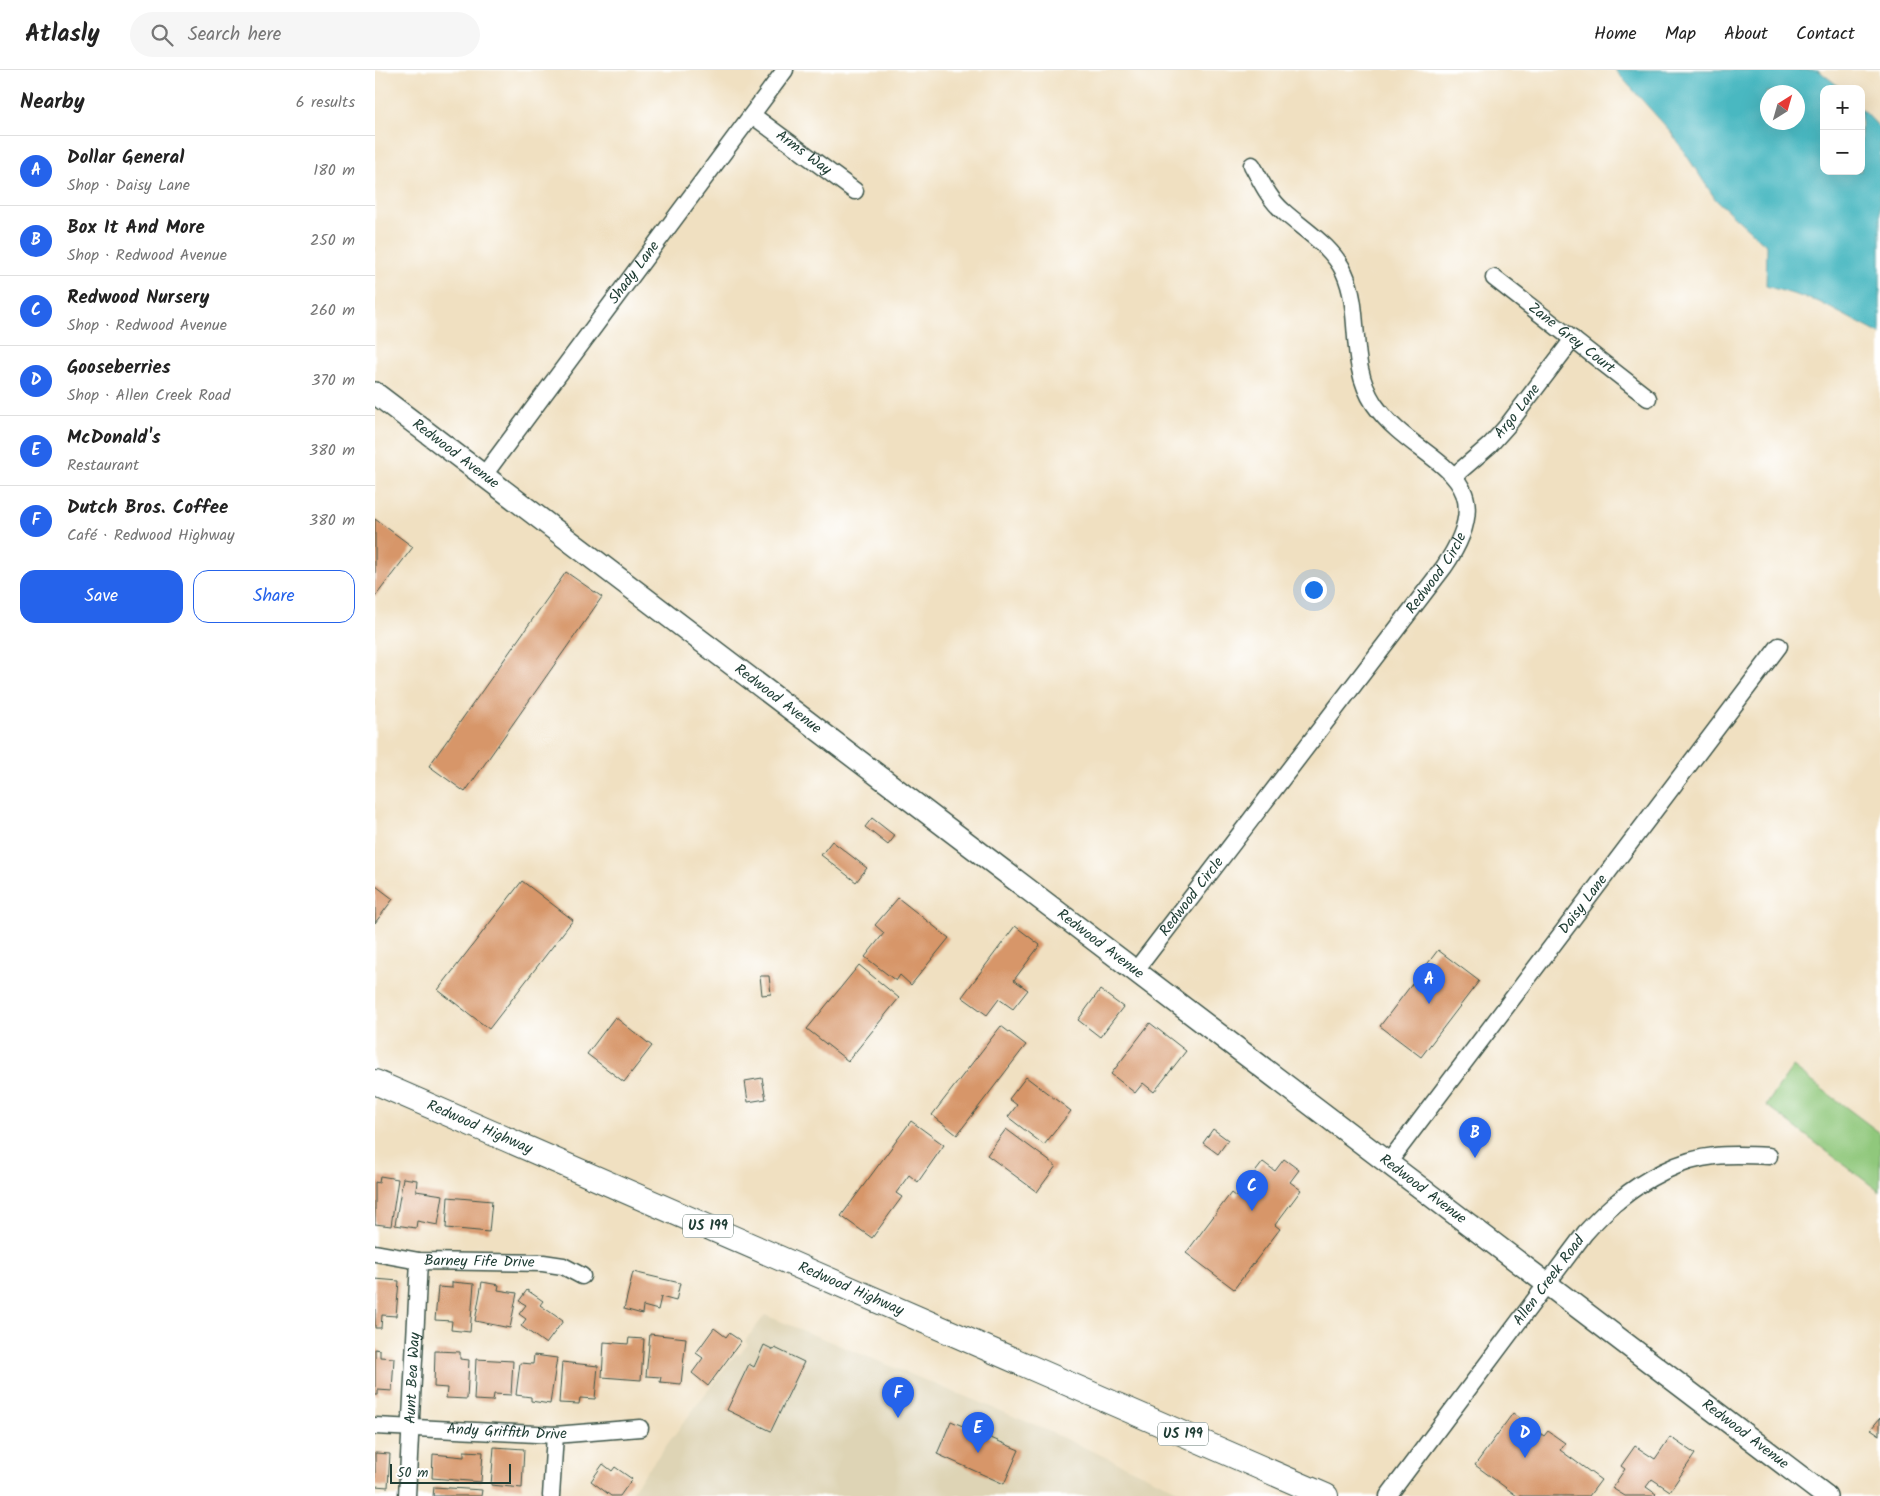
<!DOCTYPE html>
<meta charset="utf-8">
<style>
body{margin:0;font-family:Kalam,sans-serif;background:#f6f6f6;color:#222}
.controls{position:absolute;right:15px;top:15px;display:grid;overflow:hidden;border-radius:10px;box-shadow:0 5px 20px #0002}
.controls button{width:45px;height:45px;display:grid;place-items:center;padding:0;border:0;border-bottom:1px solid #e0e0e0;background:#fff;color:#222;font:25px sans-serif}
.compass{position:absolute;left:1385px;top:15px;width:45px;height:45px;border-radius:50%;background:#fff;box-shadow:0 5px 20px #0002;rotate:37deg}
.scale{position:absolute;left:15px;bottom:12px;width:121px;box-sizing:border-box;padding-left:5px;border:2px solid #1f3d34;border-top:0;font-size:14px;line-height:18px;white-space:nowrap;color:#1f3d34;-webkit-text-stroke:4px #fff;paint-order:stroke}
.you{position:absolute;left:938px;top:519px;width:18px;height:18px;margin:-12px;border:4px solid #fff;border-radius:50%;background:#1a73e8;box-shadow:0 0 0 8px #1a73e833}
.badge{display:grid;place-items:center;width:32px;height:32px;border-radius:50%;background:#2563eb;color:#fff;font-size:16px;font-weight:700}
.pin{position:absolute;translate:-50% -41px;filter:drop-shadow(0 1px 2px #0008)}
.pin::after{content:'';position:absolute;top:26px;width:18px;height:15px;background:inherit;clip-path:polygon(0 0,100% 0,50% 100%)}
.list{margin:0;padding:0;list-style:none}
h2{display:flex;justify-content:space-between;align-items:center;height:65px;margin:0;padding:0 20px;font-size:21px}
h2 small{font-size:16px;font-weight:400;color:#767676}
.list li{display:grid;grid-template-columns:32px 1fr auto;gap:15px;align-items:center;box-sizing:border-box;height:70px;padding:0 20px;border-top:1px solid #e0e0e0}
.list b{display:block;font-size:19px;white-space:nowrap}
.list p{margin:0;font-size:16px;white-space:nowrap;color:#767676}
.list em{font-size:16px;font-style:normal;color:#767676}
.actions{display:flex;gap:10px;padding:15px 20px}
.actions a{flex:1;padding:11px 0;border:1px solid #2563eb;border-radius:15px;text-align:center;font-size:18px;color:#2563eb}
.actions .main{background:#2563eb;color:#fff}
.icon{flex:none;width:28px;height:28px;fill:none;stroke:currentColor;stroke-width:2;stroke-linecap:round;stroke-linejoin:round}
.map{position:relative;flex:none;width:1505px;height:1426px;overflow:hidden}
header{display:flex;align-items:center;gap:30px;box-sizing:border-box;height:70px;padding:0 25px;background:#fff;border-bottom:1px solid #e0e0e0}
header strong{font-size:24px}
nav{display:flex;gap:28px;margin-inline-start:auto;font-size:18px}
.search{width:350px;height:45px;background:#f6f6f6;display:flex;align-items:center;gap:12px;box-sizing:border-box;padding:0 18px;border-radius:28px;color:#767676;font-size:19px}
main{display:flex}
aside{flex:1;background:#fff}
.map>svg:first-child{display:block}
</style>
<header>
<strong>Atlasly</strong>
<div class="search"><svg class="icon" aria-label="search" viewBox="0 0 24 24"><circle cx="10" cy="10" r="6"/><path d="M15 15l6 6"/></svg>Search here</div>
<nav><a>Home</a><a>Map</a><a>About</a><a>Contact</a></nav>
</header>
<main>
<aside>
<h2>Nearby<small>6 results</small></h2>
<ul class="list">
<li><span class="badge">A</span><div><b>Dollar General</b><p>Shop · Daisy Lane</p></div><em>180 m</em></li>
<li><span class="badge">B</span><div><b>Box It And More</b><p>Shop · Redwood Avenue</p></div><em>250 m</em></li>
<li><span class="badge">C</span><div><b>Redwood Nursery</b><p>Shop · Redwood Avenue</p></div><em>260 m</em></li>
<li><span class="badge">D</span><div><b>Gooseberries</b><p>Shop · Allen Creek Road</p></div><em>370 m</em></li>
<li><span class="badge">E</span><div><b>McDonald's</b><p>Restaurant</p></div><em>380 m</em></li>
<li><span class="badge">F</span><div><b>Dutch Bros. Coffee</b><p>Café · Redwood Highway</p></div><em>380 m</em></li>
</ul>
<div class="actions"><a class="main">Save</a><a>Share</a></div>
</aside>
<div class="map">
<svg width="1505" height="1426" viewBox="0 0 1505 1426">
<rect width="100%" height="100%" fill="#fff"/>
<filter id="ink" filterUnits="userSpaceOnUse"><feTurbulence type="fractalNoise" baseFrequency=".02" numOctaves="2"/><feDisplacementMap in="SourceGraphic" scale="10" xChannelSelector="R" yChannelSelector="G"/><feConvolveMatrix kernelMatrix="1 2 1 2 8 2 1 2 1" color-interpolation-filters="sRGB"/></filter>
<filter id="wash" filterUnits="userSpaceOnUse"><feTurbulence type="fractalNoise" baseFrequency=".0096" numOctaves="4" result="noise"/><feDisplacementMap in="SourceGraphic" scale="20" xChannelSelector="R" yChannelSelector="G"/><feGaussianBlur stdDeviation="1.12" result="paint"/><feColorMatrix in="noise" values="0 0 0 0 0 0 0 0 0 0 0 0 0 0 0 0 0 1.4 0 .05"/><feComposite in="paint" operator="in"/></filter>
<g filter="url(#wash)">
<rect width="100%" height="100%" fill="#f0e0c1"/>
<polygon fill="#ded4b5" points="390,1245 660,1355 816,1426 253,1426 361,1283 364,1285 373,1274 370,1271"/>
<polygon fill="#90c87b" stroke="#588258" points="1418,997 1505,1063 1505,1122 1391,1035"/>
<path fill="#49b8c1" stroke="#347a7a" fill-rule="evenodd" d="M1240 0H1443L1467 19H1449V101H1486V38L1505 58V264L1444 232 1391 216 1392 176 1341 130 1296 62ZM1392 22H1422V52H1392Z"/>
<g id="blocks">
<g fill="#d79669">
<polygon points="0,449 38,477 0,527"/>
<polygon points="191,502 227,527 90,722 54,696"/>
<polygon points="497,748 520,766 513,775 490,757"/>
<polygon points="457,771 492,798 481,812 446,785"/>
<polygon points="147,811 198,850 114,959 63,920"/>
<polygon points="1,816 18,829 0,853 0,817"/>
<polygon points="523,828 574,868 536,915 525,905 521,911 490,887 509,863 500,855"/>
<polygon points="640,856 665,875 639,910 653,920 638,939 624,929 612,945 587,927"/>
<polygon points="1063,880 1104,911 1046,987 1005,956"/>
<polygon points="484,895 524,928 473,991 432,959"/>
<polygon points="385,906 394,906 396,924 387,925"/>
<polygon points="725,920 748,937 725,967 703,950"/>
<polygon points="240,947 277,976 249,1012 212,984"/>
<polygon points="775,953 811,981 779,1022 768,1013 760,1023 736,1004"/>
<polygon points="626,956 651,975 582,1065 557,1045"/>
<polygon points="651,1007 696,1041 669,1075 633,1047 642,1035 634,1029"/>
<polygon points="387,1008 391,1029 373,1032 370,1011"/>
<polygon points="536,1051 569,1075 543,1112 534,1105 521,1123 527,1127 497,1168 466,1146"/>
<polygon points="631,1059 681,1096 662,1122 612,1085"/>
<polygon points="838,1059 853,1070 843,1084 828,1073"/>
<polygon points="909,1089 924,1100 915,1112 926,1120 900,1155 905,1159 859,1219 811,1183 856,1123 861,1127 888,1092 900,1101"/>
<polygon points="5,1106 23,1109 16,1156 0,1154 0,1112 4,1113"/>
<polygon points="28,1108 42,1110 41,1121 68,1125 63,1155 42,1151 41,1158 20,1155"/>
<polygon points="73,1127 117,1131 114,1162 71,1158"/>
<polygon points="258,1202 305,1213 301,1231 286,1227 283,1240 268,1236 267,1244 249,1239"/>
<polygon points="0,1209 24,1211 21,1246 7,1245 6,1258 0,1258"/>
<polygon points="77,1212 99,1214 95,1262 76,1260 77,1251 60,1250 63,1217 77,1218"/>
<polygon points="107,1212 124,1215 123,1220 142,1223 135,1258 100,1251"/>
<polygon points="152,1220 168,1231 165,1235 188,1251 171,1274 146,1256 151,1249 144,1244 151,1235 144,1231"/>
<polygon points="339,1258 351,1267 354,1263 366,1271 333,1316 317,1303 328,1288 321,1283"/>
<polygon points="275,1264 311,1268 306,1314 285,1312 286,1307 271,1306"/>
<polygon points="254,1268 269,1269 266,1310 227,1307 229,1272 253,1274"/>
<polygon points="389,1275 399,1280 400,1278 429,1292 396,1361 352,1340 374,1294 379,1297"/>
<polygon points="0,1279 5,1280 5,1287 19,1288 17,1321 3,1320 3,1325 0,1325"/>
<polygon points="60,1281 85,1282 85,1289 94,1290 92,1329 71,1328 72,1318 59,1317"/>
<polygon points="159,1285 182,1288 175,1334 156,1331 156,1327 141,1325 145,1293 158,1294"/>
<polygon points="101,1289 138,1291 136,1325 119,1324 118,1331 99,1330"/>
<polygon points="187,1292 223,1296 220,1329 205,1328 204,1334 184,1333"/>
<polygon points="1138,1343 1169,1366 1173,1361 1190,1373 1185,1380 1226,1410 1214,1426 1142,1426 1100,1395"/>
<polygon points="1505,1348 1505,1365 1496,1359"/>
<polygon points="576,1351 644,1380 629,1414 562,1384"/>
<polygon points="1295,1367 1320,1384 1295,1421 1277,1409 1271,1417 1281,1424 1279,1426 1250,1426 1237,1418 1250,1399 1246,1396 1260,1376 1280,1389"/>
<polygon points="119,1377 149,1379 147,1418 116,1415"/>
<polygon points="89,1381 108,1382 106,1412 57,1408 58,1384 89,1387"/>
<polygon points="0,1383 15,1384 13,1417 0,1416"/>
<polygon points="228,1394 237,1401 240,1397 257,1409 245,1426 236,1426 216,1411"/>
<polygon points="59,1417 107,1420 106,1426 58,1426"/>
</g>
</g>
</g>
<g filter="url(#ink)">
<use href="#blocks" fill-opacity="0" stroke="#3e5549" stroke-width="1"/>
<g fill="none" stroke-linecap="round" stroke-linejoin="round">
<defs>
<g id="minor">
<path id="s1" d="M377 45 480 121"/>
<path id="s2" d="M1119 208 1273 328"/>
<path id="s3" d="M109 405 410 0"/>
<path id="s4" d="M1079 406 1115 375 1132 356 1198 269"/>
<path id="s5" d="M761 900 1069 497C1135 400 1042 396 999 334 972 293 988 243 969 202 957 176 929 160 908 141 894 129 886 111 877 95"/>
<path id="s6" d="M1013 1093 1404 576"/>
<path id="s7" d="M0 1183 44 1191 168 1193 188 1196 207 1206"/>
<path id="s8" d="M0 1356 180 1365 265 1358"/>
<path id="s9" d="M32 1426 44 1191"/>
<polyline points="176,1426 180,1365"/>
<path id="s10" d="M1013 1426 1210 1163C1220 1152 1231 1140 1243 1131 1269 1109 1306 1089 1340 1086 1358 1084 1376 1085 1394 1086"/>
</g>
<g id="major">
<path id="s11" d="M0 323 1451 1426"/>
</g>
<g id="highway">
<path id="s12" d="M0 1012 951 1426"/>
</g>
</defs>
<use href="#minor" stroke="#3e5549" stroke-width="19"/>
<use href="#major" stroke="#3e5549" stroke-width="24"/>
<use href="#highway" stroke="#3e5549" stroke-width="26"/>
<use href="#minor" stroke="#fff" stroke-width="16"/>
<use href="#major" stroke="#fff" stroke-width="21"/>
<use href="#highway" stroke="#fff" stroke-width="24"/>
</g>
</g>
<g text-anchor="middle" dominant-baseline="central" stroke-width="5" stroke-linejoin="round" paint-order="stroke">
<g fill="#fff" stroke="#627771" stroke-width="1">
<rect x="308" y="1144.5" width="50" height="23" rx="4"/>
<rect x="783" y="1352.5" width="50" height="23" rx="4"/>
</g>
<g font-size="14" font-weight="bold" fill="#1f3d34">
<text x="333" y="1156">US 199</text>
<text x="808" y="1364">US 199</text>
</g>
<g font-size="15" fill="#1f3d34" stroke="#fff">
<text stroke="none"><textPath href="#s1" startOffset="64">Arms Way</textPath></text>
<text stroke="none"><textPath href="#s3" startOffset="252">Shady Lane</textPath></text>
<text stroke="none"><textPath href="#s2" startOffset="98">Zane Grey Court</textPath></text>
<text stroke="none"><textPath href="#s4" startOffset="91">Argo Lane</textPath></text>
<text stroke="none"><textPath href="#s11" startOffset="101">Redwood Avenue</textPath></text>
<text stroke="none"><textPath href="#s5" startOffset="498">Redwood Circle</textPath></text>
<text stroke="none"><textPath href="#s11" startOffset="506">Redwood Avenue</textPath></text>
<text stroke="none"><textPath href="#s5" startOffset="92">Redwood Circle</textPath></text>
<text stroke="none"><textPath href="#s6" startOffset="324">Daisy Lane</textPath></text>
<text stroke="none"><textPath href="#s11" startOffset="911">Redwood Avenue</textPath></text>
<text stroke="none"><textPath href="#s12" startOffset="114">Redwood Highway</textPath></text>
<text stroke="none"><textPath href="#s11" startOffset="1316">Redwood Avenue</textPath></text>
<text stroke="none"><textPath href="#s7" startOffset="105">Barney Fife Drive</textPath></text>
<text stroke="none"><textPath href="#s10" startOffset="269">Allen Creek Road</textPath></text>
<text stroke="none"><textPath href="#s12" startOffset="519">Redwood Highway</textPath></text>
<text stroke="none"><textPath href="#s9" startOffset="118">Aunt Bea Way</textPath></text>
<text stroke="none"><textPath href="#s8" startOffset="132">Andy Griffith Drive</textPath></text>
<text stroke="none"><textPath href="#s11" startOffset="1721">Redwood Avenue</textPath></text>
</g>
</g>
</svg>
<div class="controls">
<button>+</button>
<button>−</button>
</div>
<svg class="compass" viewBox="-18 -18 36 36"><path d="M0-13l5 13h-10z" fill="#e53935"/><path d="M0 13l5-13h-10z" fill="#767676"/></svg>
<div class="scale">50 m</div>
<div class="you"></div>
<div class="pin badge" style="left:1054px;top:934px">A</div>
<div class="pin badge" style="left:1100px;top:1088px">B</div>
<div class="pin badge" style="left:877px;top:1141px">C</div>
<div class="pin badge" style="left:1150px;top:1388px">D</div>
<div class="pin badge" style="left:603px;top:1383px">E</div>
<div class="pin badge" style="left:523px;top:1348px">F</div>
</div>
</main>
